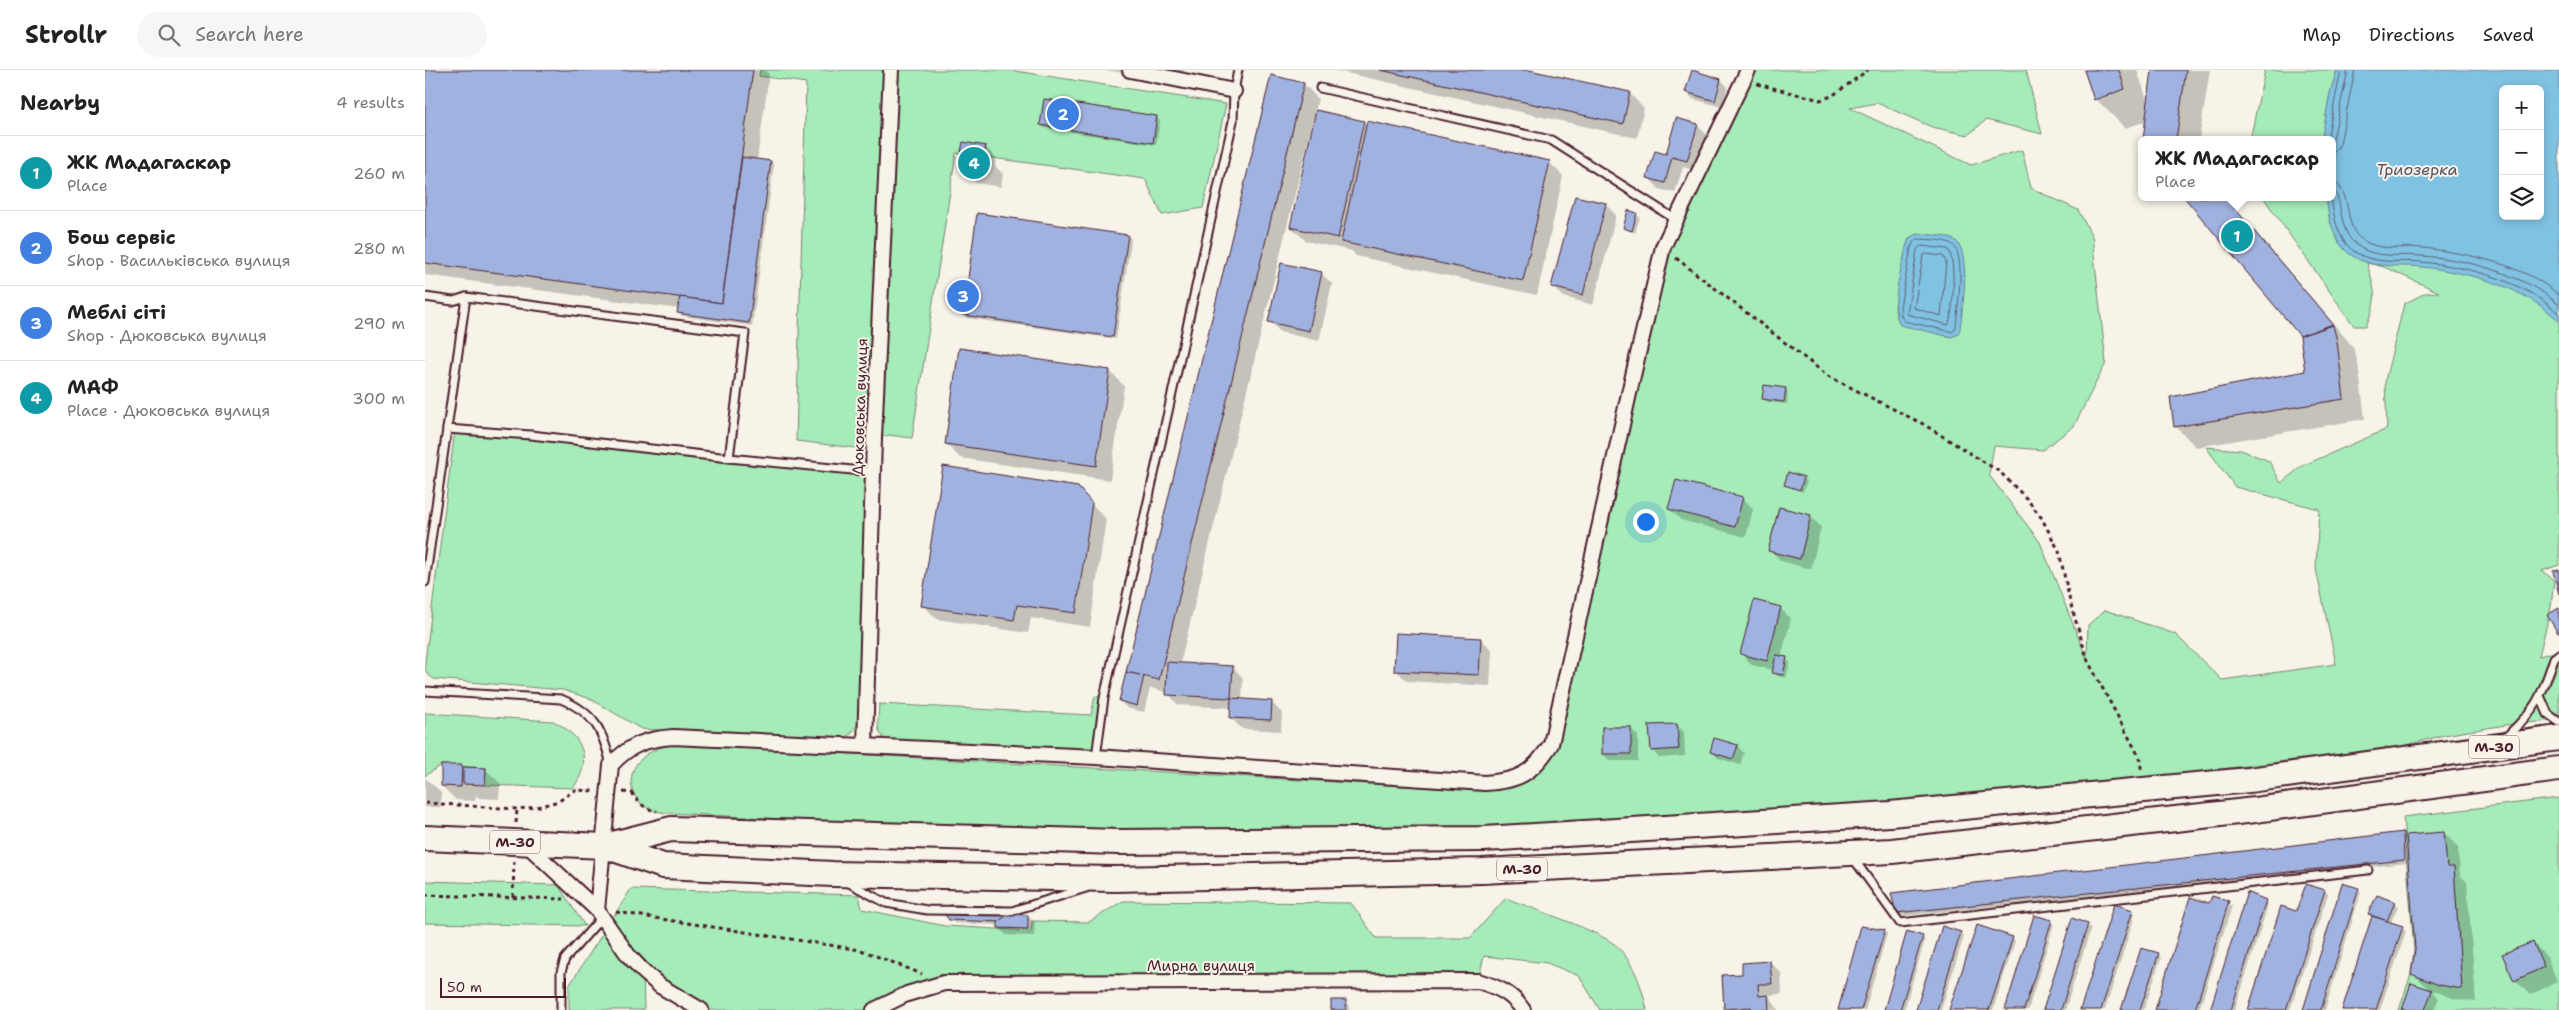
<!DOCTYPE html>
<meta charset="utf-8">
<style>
body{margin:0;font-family:"Shantell Sans",sans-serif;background:#f6f6f6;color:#222}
.controls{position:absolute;right:15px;top:15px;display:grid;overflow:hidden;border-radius:8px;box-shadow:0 2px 8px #0003}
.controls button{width:45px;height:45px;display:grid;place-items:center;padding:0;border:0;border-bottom:1px solid #e0e0e0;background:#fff;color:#222;font:25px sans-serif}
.scale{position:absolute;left:15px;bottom:12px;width:126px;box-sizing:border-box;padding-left:5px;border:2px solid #4a1f2b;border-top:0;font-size:14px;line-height:18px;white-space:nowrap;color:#4a1f2b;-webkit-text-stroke:4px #f7f3e8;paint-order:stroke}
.you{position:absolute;left:1220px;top:451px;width:18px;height:18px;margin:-12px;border:4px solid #fff;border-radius:50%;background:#1a73e8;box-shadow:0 0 0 8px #1a73e833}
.badge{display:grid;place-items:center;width:32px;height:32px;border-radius:50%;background:#ea580c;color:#fff;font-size:16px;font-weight:700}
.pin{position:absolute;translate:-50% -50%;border:2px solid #fff;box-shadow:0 1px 5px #0006}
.popup{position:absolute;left:1713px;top:66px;width:198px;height:65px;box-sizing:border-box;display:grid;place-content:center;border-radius:8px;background:#fff;filter:drop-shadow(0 1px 4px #0005);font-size:16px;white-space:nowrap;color:#767676}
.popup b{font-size:19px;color:#222}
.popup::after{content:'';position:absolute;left:50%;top:100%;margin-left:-10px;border:10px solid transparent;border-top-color:#fff}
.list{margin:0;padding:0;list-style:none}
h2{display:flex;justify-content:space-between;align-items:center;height:65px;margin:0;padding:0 20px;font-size:21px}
h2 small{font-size:16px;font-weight:400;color:#767676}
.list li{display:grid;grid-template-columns:32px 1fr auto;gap:15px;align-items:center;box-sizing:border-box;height:75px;padding:0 20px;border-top:1px solid #e0e0e0}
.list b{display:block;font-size:19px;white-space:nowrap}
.list p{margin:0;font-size:16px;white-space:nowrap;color:#767676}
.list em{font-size:16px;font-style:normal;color:#767676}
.icon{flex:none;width:28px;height:28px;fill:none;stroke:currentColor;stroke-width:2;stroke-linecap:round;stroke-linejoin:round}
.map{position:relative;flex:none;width:2134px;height:940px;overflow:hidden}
header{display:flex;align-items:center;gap:30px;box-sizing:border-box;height:70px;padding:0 25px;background:#fff;border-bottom:1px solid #e0e0e0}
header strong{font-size:24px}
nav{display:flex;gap:28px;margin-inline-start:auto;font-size:18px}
.search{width:350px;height:45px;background:#f6f6f6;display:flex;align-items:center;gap:12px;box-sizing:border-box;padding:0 18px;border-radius:28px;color:#767676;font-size:19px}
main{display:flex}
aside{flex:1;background:#fff}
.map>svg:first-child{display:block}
</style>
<header>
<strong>Strollr</strong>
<div class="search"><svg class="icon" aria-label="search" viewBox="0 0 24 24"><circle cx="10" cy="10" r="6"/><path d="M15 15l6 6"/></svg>Search here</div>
<nav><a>Map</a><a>Directions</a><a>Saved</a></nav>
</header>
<main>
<aside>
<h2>Nearby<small>4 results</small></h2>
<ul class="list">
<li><span class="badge" style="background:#0f9aa8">1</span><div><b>ЖК Мадагаскар</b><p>Place</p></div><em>260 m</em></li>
<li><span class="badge" style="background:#3f7fe0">2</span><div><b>Бош сервіс</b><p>Shop · Васильківська вулиця</p></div><em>280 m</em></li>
<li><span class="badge" style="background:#3f7fe0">3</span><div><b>Меблі сіті</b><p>Shop · Дюковська вулиця</p></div><em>290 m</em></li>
<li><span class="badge" style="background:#0f9aa8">4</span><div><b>МАФ</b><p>Place · Дюковська вулиця</p></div><em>300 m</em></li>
</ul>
</aside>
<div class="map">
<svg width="2134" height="940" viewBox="0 0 2134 940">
<rect width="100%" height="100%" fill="#f7f3e8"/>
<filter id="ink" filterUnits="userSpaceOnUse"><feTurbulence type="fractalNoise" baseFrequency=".02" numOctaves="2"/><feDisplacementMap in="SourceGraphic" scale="10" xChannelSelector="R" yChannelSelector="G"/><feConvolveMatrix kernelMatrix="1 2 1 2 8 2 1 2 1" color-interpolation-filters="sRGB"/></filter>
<g filter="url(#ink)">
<g fill="#a5ecb8" stroke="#788672" fill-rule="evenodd">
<polygon points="335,0 584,0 801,34 778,138 737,145 720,109 531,83 487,368 464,365 449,368 431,378 371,371 381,13 334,6"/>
<path d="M1323 0H1601L1617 64 1561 50 1543 65 1507 57 1452 33 1425 38 1546 95 1597 80 1606 118 1653 140 1667 166 1681 293 1649 356 1618 380 1569 376 1564 405 1615 472 1662 589 1663 555 1680 540 1750 564 1797 610 1911 594 1891 499 1894 439 1810 417 1781 377 1816 380 1844 391 1856 413 1877 396 1962 359 1960 311 1979 234 2000 223 2014 222 1959 197 1942 193C1950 223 1954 226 1941 256H1929L1838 127H1901L1905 153 2134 216V495L2117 501 2129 510 2126 537 2114 586 2134 581V650L2081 655 2019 665 1974 677 1716 709 1465 736 1058 758 690 761 438 753 244 743C238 742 230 742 224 739 205 731 200 705 215 690 226 679 239 675 254 674L1048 720 1060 713 1078 712 1126 674 1238 177ZM1484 168 1531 171 1539 189 1471 247 1470 236Z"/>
<polygon points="1840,0 1912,0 1905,23 1897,70 1825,70"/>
<path d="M30 360 442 401 434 652 426 664 415 670 216 659 166 629 138 620 9 609C1 604 0 602 0 592Z"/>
<path d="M670 626 679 628 671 687 470 677C449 663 453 657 454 634L666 645Z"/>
<path d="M0 643 128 651C157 665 169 690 148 718L60 715 61 698 16 695 0 706Z"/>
<polygon points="2134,728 2134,940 1974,940 1986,904 1989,880 1978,747"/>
<polygon points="0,811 133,815 160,856 0,853"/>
<path d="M206 819 434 825 437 839 520 856 606 861 607 851 664 852 698 831 926 833 951 868H1045L1081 828C1105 838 1179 862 1194 878 1210 896 1217 917 1222 940H1175L1154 906 1122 893 1059 886 1053 911 519 913 448 940H276L218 902 219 940H144V916Z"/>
</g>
<g fill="#80c2e1" stroke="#6a8198" fill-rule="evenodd">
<path d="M1912 0H2134V251C2098 216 2046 203 1997 197 1973 194 1948 200 1926 185 1908 173 1904 148 1901 127H1907V70H1897V67L1905 23ZM2078 19H2115V146H2078Z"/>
<path d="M1491 164C1502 165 1519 164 1529 170 1547 179 1537 241 1535 259L1532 265 1526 267 1475 255C1464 234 1477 200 1481 177L1484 168Z"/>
</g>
<g fill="#0003">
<polygon points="0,0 339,0 344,4 332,90 346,92 349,95 327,256 257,246 254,243 254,239 0,205"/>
<polygon points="679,0 707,0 707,4"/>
<polygon points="718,0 759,0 757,16"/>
<polygon points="908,0 1098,0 1205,24 1219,38 1212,68"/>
<polygon points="1660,0 1712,0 1724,35 1729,0 1785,0 1774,70 1719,70 1722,51 1700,58 1671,29"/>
<polygon points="1296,10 1303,17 1297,37 1268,29 1261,22"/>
<polygon points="879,14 893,29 890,41 938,52 942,56 1124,92 1138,106 1112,225 931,186 927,181 881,171 866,157 891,46 889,46 755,594 808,597 818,608 817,630 846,632 857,643 856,661 817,659 806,648 807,638 753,635 742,622 725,618 719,642 702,638 695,631"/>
<polygon points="732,47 735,51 731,75 619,58 616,55"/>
<polygon points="1272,55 1283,66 1273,101 1258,97 1250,123 1234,119 1224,108"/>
<polygon points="560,77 571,88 570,96 578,104 576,117 551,113 537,98 541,86 538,82"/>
<polygon points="1760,127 1801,127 1928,277 1933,293 1940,349 1771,377 1750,356 1881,302 1876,265"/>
<polygon points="1181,135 1191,145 1168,235 1139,227 1128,217"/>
<polygon points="1204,142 1215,147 1210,163 1199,158"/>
<polygon points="703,166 706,169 691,269 542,248 539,245"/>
<polygon points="896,203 907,214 894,271 855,262 845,251"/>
<polygon points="685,301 699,316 685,410 535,388 521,374"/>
<polygon points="1360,319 1363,322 1362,334 1342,332 1339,329"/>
<polygon points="1378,408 1382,411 1378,422 1361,415"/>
<polygon points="652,418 681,449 665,557 606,548 603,563 512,549 498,535"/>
<polygon points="1318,428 1328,439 1321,467 1256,450 1245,439"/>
<polygon points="1385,446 1396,457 1386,499 1356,491 1345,480"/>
<polygon points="1355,538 1366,549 1356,587 1365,592 1361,608 1352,606 1349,600 1327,595 1317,584"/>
<polygon points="1056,569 1067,580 1065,616 982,611 971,600"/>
<polygon points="1252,655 1259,662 1260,686 1234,688 1227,680"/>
<polygon points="1206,659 1213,666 1213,691 1185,691 1178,684"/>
<polygon points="1312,676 1319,683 1315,695 1293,688 1286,681"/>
<polygon points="36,697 60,699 75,713 74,729 54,728 51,725 50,731 31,730 17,716"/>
<polygon points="0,708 16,722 15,737 0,737"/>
<polygon points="1977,763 1983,768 2019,763 2033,777 2035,805 2042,812 2051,932 2030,929 2005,919 2014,928 2009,940 1978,940 2005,920 1988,903 1991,879 1983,771 1980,771 1982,793 1476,846 1472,842"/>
<polygon points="1933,819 1936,822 1900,940 1879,940"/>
<polygon points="1900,821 1903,824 1865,940 1824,940 1872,843"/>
<polygon points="1953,826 1973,836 1965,854 1981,861 1955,940 1918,940 1948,847 1945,844"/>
<polygon points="1787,827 1807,836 1774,940 1731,940"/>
<polygon points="1840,831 1843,835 1810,940 1786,940"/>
<polygon points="1707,841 1710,845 1680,940 1657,940"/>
<polygon points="583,846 603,846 610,853 609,866 581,865 574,858 574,855 529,853 525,849"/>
<polygon points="1648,850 1666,858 1640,940 1619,940"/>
<polygon points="1626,851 1629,854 1603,940 1581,940"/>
<polygon points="1459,861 1462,864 1440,940 1415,940"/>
<polygon points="1535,863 1539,866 1516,940 1492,940"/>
<polygon points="1497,867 1500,870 1479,940 1460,940"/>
<polygon points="1587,868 1590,871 1568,940 1526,940"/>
<polygon points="2108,873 2122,887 2132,912 2105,925 2090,910 2079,885"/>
<polygon points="1733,884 1736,888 1719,940 1697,940"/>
<polygon points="1345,892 1356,903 1357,924 1344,925 1353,940 1302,940 1301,938 1319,905"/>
<polygon points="920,932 924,935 924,940 907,940"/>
</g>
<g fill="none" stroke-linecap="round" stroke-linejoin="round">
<g stroke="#606074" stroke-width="1">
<polyline points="1902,70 1916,0"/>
<polyline points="1907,74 1923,0"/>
<polyline points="1907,85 1915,74 1930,0"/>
<path d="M1907 110C1930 122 1916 158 1939 171 1958 182 1979 176 1999 178 2044 184 2099 194 2134 225"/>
<path d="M1907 118C1920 131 1911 160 1933 176 1951 189 1975 184 1996 186 2039 188 2102 205 2134 235"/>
<path d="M1906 127C1909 146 1912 170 1930 182 1951 195 1974 190 1997 192 2044 197 2099 210 2134 244"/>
<path d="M1493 169C1502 170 1521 169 1528 175 1541 186 1532 241 1531 257L1528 262 1479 251 1476 246 1475 237 1486 178 1489 171Z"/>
<path d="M1496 176 1523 179C1531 189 1529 244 1523 255L1482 244 1492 180Z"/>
<polygon points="1501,184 1518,186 1521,192 1516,246 1489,238 1498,186"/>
</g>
</g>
<g fill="#a0b2e0" stroke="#4a1f2b">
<polygon points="0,0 328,0 297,233 0,193"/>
<polygon points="955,0 1104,0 1205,22 1198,54"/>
<polygon points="1267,0 1296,9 1290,31 1260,22"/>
<polygon points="1659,0 1694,0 1700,19 1669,30"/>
<polygon points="1727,0 1761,0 1751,70 1718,70"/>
<polygon points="846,5 879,13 734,610 701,602"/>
<polygon points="619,29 732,46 728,73 615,55"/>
<polygon points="891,40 939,51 913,168 865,157"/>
<polygon points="1251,48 1273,54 1262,91 1247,87 1240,113 1222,108 1230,81 1241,84"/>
<polygon points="942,51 1125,91 1098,211 916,172"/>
<polygon points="538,72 561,76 559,85 536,82"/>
<polygon points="537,84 564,88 561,103 535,99"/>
<polygon points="317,87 346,91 324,253 252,243 255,227 297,233"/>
<polygon points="1150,126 1181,133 1158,225 1126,217"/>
<polygon points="1759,127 1800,127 1908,254 1875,266"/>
<polygon points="1203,140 1212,143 1207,161 1198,158"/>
<polygon points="552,143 703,165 688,267 538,245"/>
<polygon points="856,193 897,202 884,261 843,252"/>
<polygon points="1908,255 1912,271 1919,329 1749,357 1745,327 1880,301 1875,266"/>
<polygon points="534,278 685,300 671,396 520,374"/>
<polygon points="1339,315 1361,318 1359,332 1337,329"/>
<polygon points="518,396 653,417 667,433 651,543 592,535 589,550 496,536"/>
<polygon points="1363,402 1379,407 1375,420 1359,415"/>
<polygon points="1251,410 1318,427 1310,457 1243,439"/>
<polygon points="1354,437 1386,445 1375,489 1343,481"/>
<polygon points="2134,500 2134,524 2128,501"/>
<polygon points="1329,530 1356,537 1342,591 1315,584"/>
<polygon points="2134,538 2134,563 2133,563 2122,545"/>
<polygon points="971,563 1056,568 1054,605 969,601"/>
<polygon points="1351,585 1362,587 1358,605 1347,603"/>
<polygon points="742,592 808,596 806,628 741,625"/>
<polygon points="701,602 719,606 712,636 694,631"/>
<polygon points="806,628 847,631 846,650 805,648"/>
<polygon points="1252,654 1254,679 1226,681 1224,655"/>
<rect x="1177" y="657" width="29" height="27"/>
<polygon points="1289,668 1313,675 1308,689 1285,682"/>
<polygon points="16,695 37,695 36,717 16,716"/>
<polygon points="38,697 61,698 60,715 38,714"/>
<polygon points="1978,762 1979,790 1471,843 1466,823"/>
<polygon points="2019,762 2022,797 2029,797 2037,919 2014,915 1986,904 1990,879 1981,765"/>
<polygon points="1917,813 1934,818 1896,940 1878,940"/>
<polygon points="1881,814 1900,820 1861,940 1823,940 1856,836 1871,841"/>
<polygon points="1822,822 1841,830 1806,940 1785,940"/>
<polygon points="1952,825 1970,832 1962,851 1943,844"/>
<polygon points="1787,826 1804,831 1770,940 1730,940 1765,827 1784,833"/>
<polygon points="1689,834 1708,840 1676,940 1655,940"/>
<polygon points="525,835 577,836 583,844 576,852 524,850 517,841"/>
<polygon points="583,844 603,845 603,859 573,858 573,852"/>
<polygon points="1609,845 1627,850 1599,940 1580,940"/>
<polygon points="1947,846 1978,856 1951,940 1917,940"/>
<polygon points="1647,848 1663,854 1636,940 1618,940"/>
<polygon points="1552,855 1588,867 1564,940 1524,940"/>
<polygon points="1436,856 1460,860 1436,940 1413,940"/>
<polygon points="1517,856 1536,862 1512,940 1491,940"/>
<polygon points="1482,861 1498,866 1475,940 1459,940"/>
<polygon points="2108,872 2119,897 2089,911 2077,884"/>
<polygon points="1716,878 1734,883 1715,940 1696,940"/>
<polygon points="1345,891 1347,914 1333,914 1334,926 1343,925 1344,940 1326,940 1326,937 1299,939 1297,905 1317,904 1317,893"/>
<polygon points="1986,913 2007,920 2000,940 1977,940"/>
<rect x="906" y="930" width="15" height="10"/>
</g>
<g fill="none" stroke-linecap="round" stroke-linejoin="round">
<defs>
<g id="service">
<polyline points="895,18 1126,70 1250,149"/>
<polyline points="0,227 28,231 41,227 320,263 304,388 106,365 22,359"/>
<polyline points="304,388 448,402"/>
<polyline points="0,512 41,227"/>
<path d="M0 621 136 629C170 643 178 661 186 695"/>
<polyline points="2116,628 2123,644 2134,652"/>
<path d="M2081 667C2112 638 2116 628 2129 588L2134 584"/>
<polyline points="671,687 679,628 808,51 809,21 813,0"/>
<polyline points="1428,788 1475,853 1943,800"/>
<polyline points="424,813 461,833 502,840 587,841 661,818"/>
<polyline points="136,940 136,902 140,889 177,847"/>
</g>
<g id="minor">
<polyline points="705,0 809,21"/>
<polyline points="440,676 449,368 466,0"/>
<polyline points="100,773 172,840 203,885 218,901 235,916 276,940"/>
<path d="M172 840 186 695C204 675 221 669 248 667L671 687 1060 713C1094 711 1108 703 1126 674L1207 310 1238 177 1323 0"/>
<path d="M449 940 482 924 519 913 1053 911C1072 917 1087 923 1098 940"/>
</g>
<g id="trunk">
<polyline points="0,768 180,776 238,796 408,804 690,809 1057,801 1467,781 1830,740 2134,699"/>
<polyline points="180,776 246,759 693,772 1059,769 1465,744 1824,710 2134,668"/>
</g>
</defs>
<use href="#service" stroke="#4a1f2b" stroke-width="11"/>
<use href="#minor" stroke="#4a1f2b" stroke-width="18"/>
<use href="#trunk" stroke="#4a1f2b" stroke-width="28"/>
<g stroke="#4a1f2b" stroke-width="3" stroke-dasharray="4 4" stroke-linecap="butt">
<polyline points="1332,14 1395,30 1407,26 1443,0"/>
<polyline points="1251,188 1403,306 1498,354 1575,402 1602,429 1616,447 1634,481 1645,532 1663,591 1716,690 1716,701"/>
<path d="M198 722 207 723C213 733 220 739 232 741"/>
<polyline points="0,733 92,739 112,737 134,731 150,720 170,721"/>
<polyline points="91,753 92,739"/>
<polyline points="0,825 139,829"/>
<polyline points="88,827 89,790"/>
<polyline points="191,842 436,880 497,904"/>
</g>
<use href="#service" stroke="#f7f3e8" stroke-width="7"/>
<use href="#minor" stroke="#f7f3e8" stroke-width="14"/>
<use href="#trunk" stroke="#f7f3e8" stroke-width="24"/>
</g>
</g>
<g text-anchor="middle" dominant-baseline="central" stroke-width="4" stroke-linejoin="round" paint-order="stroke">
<g fill="#f7f3e8" stroke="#7e5f64" stroke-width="1">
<rect x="2044" y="665.5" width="50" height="23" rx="4"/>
<rect x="65" y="760.5" width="50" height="23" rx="4"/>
<rect x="1072" y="787.5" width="50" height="23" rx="4"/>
</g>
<g font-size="14" font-weight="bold" fill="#4a1f2b">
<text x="2069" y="677">М-30</text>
<text x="90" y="772">М-30</text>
<text x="1097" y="799">М-30</text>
</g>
<g font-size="15" fill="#4a1f2b" stroke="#f7f3e8">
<text transform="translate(435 337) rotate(-88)">Дюковська вулиця</text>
<text x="776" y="896">Мирна вулиця</text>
</g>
<g font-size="16" font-style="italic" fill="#5a5062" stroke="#f7f3e8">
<text x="1992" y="99">Триозерка</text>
</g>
</g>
</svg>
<div class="controls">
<button>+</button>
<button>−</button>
<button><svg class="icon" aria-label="layers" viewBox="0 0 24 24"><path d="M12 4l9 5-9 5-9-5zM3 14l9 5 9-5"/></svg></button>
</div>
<div class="scale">50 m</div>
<div class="you"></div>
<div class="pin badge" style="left:1812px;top:166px;background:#0f9aa8">1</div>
<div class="popup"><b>ЖК Мадагаскар</b>Place</div>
<div class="pin badge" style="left:638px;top:44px;background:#3f7fe0">2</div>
<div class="pin badge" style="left:538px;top:226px;background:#3f7fe0">3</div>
<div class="pin badge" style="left:549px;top:93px;background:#0f9aa8">4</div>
</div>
</main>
